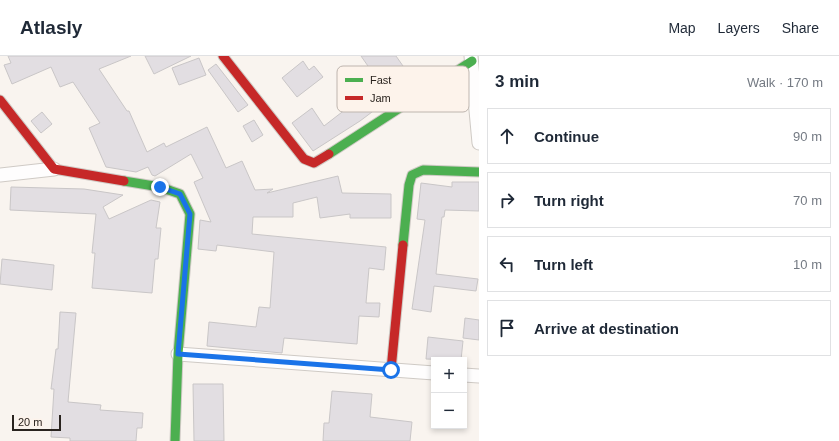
<!DOCTYPE html>
<meta charset="utf-8">
<style>
body{margin:0;font-family:Arial,sans-serif;background:#f2f2f3;color:#1f2937}
.controls{position:absolute;right:12px;bottom:12px;display:grid;overflow:hidden;border-radius:0px;box-shadow:0 2px 6px #0003}
.controls button{width:36px;height:36px;display:grid;place-items:center;padding:0;border:0;border-bottom:1px solid #e0e1e3;background:#fff;color:#1f2937;font:20px sans-serif}
.scale{position:absolute;left:12px;bottom:10px;width:49px;box-sizing:border-box;padding-left:4px;border:2px solid #2a241f;border-top:0;font-size:11px;line-height:14px;white-space:nowrap;color:#2a241f;-webkit-text-stroke:3px #fdf3eb;paint-order:stroke}
.stop{position:absolute;width:12px;height:12px;margin:-9px;border:3px solid #1a73e8;border-radius:50%;background:#fff}
.stop.end{background:#1a73e8;border-color:#fff;box-shadow:0 1px 4px #0008}
.list{margin:0;padding:0;list-style:none}
h2{display:flex;justify-content:space-between;align-items:center;height:52px;margin:0;padding:0 16px;font-size:17px}
h2 small{font-size:13px;font-weight:400;color:#747a83}
.list li{display:grid;grid-template-columns:26px 1fr auto;gap:12px;align-items:center;box-sizing:border-box;height:56px;margin:0 8px 8px;padding:0 8px;border:1px solid #e0e1e3;border-radius:0px}
.list b{display:block;font-size:15px;white-space:nowrap}
.list em{font-size:13px;font-style:normal;color:#747a83}
.icon{flex:none;width:22px;height:22px;fill:none;stroke:currentColor;stroke-width:2;stroke-linecap:round;stroke-linejoin:round}
.map{position:relative;flex:none;width:479px;height:385px;overflow:hidden}
header{display:flex;align-items:center;gap:24px;box-sizing:border-box;height:56px;padding:0 20px;background:#fff;border-bottom:1px solid #e0e1e3}
header strong{font-size:19px}
nav{display:flex;gap:22px;margin-inline-start:auto;font-size:14px}
main{display:flex}
aside{flex:1;background:#fff}
.map>svg:first-child{display:block}
</style>
<header>
<strong>Atlasly</strong>
<nav><a>Map</a><a>Layers</a><a>Share</a></nav>
</header>
<main>
<div class="map">
<svg width="479" height="385" viewBox="0 0 479 385">
<rect width="100%" height="100%" fill="#f9f4ef"/>
<g fill="#e2dee2" stroke="#c9c6c7">
<polygon points="8,0 131,0 99,13 127,55 129,55 147,96 164,87 166,91 207,71 226,112 242,105 255,134 273,133 267,137 338,120 342,137 391,138 391,162 350,162 350,158 320,162 317,141 293,147 293,161 253,161 252,178 386,191 384,214 369,212 366,247 380,247 379,261 359,260 357,288 284,282 282,297 207,290 209,266 256,271 259,251 270,252 274,196 217,189 216,195 198,193 200,164 211,166 194,126 203,122 191,98 155,120 152,119 148,111 136,116 106,111 89,72 100,67 73,26 60,31 51,11 12,28 4,9 11,7"/>
<polygon points="145,0 191,0 154,18"/>
<polygon points="361,0 396,0 410,20 386,36"/>
<polygon points="199,2 206,19 179,29 172,12"/>
<polygon points="303,5 309,14 314,10 323,21 297,41 282,22"/>
<polygon points="216,8 248,49 238,56 208,14"/>
<polygon points="368,36 380,50 360,65 313,95 292,67 312,52 324,70"/>
<polygon points="42,56 52,68 41,77 31,65"/>
<polygon points="254,64 263,79 252,86 243,70"/>
<polygon points="452,126 479,126 479,155 445,154 444,161 442,161 436,218 478,223 476,235 434,230 431,256 412,253 425,164 417,163 421,127 452,131"/>
<polygon points="11,131 84,133 123,139 103,151 109,163 151,144 160,146 156,172 161,172 158,203 155,203 152,237 92,232 95,197 92,197 96,158 10,154"/>
<polygon points="2,203 54,209 52,234 0,228"/>
<polygon points="60,256 76,257 68,346 101,349 100,354 143,357 142,372 137,372 136,385 70,385 70,382 51,381 54,333 51,333 56,293 58,293"/>
<polygon points="465,262 479,264 479,284 463,282"/>
<polygon points="428,281 463,285 461,304 426,303"/>
<polygon points="193,328 223,328 224,385 194,385"/>
<polygon points="332,335 372,338 370,361 412,366 410,385 323,385 324,367 329,367"/>
</g>
<g fill="none" stroke-linecap="round" stroke-linejoin="round">
<defs>
<g id="street">
<polyline points="471,0 479,87"/>
<polyline points="0,119 54,113"/>
<polyline points="178,298 434,317"/>
<polyline points="464,319 479,320"/>
</g>
<g id="fast">
<polyline points="329,98 472,5"/>
<polyline points="124,125 160,131 180,138 190,158 178,298 175,385"/>
<polyline points="403,189 409,129 412,119 423,114 479,116"/>
</g>
<g id="jam">
<polyline points="223,0 304,103 314,107 329,98"/>
<polyline points="0,44 54,113 124,125"/>
<polyline points="391,314 403,189"/>
</g>
</defs>
<use href="#street" stroke="#cfcac5" stroke-width="15"/>
<use href="#fast" stroke="#cfcac5" stroke-width="11"/>
<use href="#jam" stroke="#cfcac5" stroke-width="11"/>
<use href="#street" stroke="#fefdfd" stroke-width="13"/>
<use href="#fast" stroke="#4caf50" stroke-width="9"/>
<use href="#jam" stroke="#c62828" stroke-width="9"/>
</g>
<g fill="none" stroke-linecap="round" stroke-linejoin="round">
<polyline stroke="#1a73e8" stroke-width="5" points="160,131 180,138 190,158 178,298 391,314"/>
</g>
<rect x="337" y="10" width="132" height="46" rx="6" fill="#fdf3eb" stroke="#beb5ae" stroke-width="1"/>
<rect x="345" y="22" width="18" height="4" fill="#4caf50"/>
<rect x="345" y="40" width="18" height="4" fill="#c62828"/>
<g font-size="11" fill="#2a241f">
<text x="370" y="28">Fast</text>
<text x="370" y="46">Jam</text>
</g>
</svg>
<div class="controls">
<button>+</button>
<button>−</button>
</div>
<div class="scale">20 m</div>
<div class="stop" style="left:391px;top:314px"></div>
<div class="stop end" style="left:160px;top:131px"></div>
</div>
<aside>
<h2>3 min<small>Walk · 170 m</small></h2>
<ul class="list">
<li><svg class="icon" aria-label="ahead" viewBox="0 0 24 24"><path d="M12 20V5M6 11l6-6 6 6"/></svg><div><b>Continue</b></div><em>90 m</em></li>
<li><svg class="icon" aria-label="right" viewBox="0 0 24 24"><path d="M7 20v-9h11M14 6l5 5-5 5"/></svg><div><b>Turn right</b></div><em>70 m</em></li>
<li><svg class="icon" aria-label="left" viewBox="0 0 24 24"><path d="M17 20v-9H6M10 6l-5 5 5 5"/></svg><div><b>Turn left</b></div><em>10 m</em></li>
<li><svg class="icon" aria-label="arrive" viewBox="0 0 24 24"><path d="M6 21V4h12l-3 4 3 4H6"/></svg><div><b>Arrive at destination</b></div></li>
</ul>
</aside>
</main>
